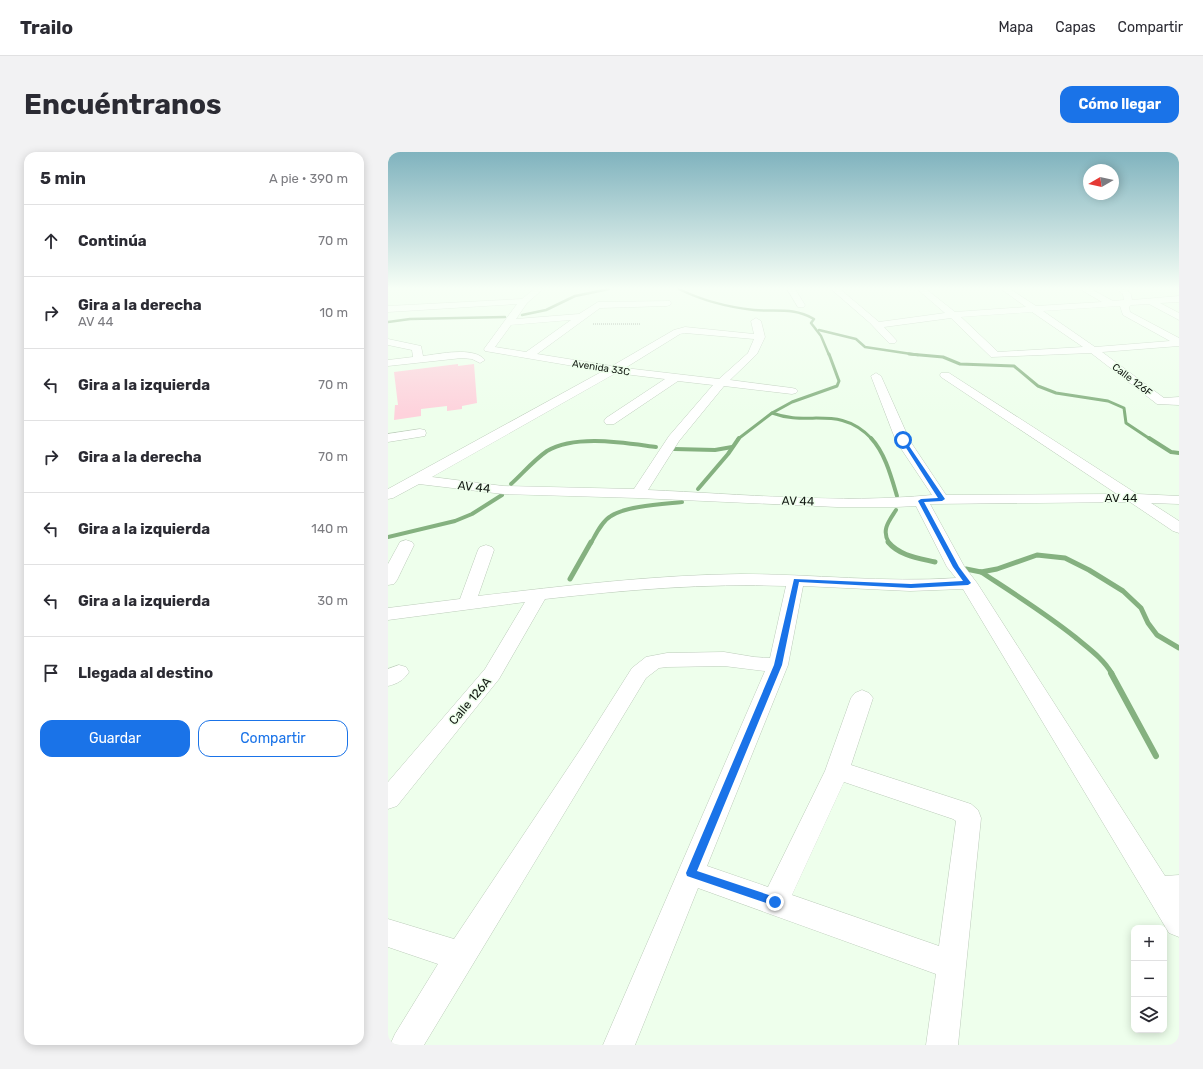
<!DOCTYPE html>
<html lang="es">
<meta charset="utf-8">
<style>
body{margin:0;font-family:Rubik,sans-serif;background:#f2f2f3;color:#2b2b33}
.controls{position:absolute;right:12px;bottom:12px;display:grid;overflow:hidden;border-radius:8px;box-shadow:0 2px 10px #0003}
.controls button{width:36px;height:36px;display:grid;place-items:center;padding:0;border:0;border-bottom:1px solid #e1e1e2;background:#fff;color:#2b2b33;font:20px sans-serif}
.compass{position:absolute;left:695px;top:12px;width:36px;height:36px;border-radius:50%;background:#fff;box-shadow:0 2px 10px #0003;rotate:261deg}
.stop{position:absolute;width:12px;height:12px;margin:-9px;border:3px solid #1a73e8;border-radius:50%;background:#fff}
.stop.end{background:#1a73e8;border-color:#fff;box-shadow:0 1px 4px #0008}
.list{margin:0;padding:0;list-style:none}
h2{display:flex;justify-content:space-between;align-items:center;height:52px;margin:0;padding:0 16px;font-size:17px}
h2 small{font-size:13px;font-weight:400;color:#7c7c81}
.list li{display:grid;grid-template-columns:26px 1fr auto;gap:12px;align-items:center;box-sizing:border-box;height:72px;padding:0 16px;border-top:1px solid #e1e1e2}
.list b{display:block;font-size:15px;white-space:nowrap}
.list p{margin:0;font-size:13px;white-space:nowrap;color:#7c7c81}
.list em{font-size:13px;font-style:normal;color:#7c7c81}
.actions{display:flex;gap:8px;padding:12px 16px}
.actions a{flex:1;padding:9px 0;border:1px solid #1a73e8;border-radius:12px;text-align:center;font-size:14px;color:#1a73e8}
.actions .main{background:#1a73e8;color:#fff}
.icon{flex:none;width:22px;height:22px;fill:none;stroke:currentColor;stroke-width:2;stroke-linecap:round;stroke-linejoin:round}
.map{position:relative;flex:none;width:791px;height:893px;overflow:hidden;border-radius:12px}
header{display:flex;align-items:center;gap:24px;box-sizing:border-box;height:56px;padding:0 20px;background:#fff;border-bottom:1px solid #e1e1e2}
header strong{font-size:19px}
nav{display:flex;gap:22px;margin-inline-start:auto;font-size:14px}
.intro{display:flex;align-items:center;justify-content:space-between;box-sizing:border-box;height:96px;padding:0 24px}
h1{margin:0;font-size:28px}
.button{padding:10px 18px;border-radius:12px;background:#1a73e8;color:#fff;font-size:14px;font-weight:700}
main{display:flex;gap:24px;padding:0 24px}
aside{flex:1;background:#fff;border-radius:12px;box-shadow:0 2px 10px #0003}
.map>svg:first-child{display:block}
</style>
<header>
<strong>Trailo</strong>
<nav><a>Mapa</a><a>Capas</a><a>Compartir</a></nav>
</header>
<div class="intro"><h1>Encuéntranos</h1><a class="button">Cómo llegar</a></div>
<main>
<aside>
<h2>5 min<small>A pie · 390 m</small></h2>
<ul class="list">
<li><svg class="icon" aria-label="ahead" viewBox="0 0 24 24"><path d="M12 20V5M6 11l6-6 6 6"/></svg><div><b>Continúa</b></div><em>70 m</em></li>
<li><svg class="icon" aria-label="right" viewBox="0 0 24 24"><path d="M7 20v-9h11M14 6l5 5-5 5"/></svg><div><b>Gira a la derecha</b><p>AV 44</p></div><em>10 m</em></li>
<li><svg class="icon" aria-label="left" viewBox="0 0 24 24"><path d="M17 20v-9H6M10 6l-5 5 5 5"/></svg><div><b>Gira a la izquierda</b></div><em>70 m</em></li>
<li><svg class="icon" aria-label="right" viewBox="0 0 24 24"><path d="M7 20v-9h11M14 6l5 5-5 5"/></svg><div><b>Gira a la derecha</b></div><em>70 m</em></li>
<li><svg class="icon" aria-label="left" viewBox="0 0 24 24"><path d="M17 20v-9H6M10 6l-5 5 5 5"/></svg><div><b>Gira a la izquierda</b></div><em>140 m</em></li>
<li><svg class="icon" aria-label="left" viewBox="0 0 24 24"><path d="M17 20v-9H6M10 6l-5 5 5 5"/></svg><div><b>Gira a la izquierda</b></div><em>30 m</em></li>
<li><svg class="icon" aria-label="arrive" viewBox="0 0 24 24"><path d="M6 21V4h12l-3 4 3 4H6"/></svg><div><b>Llegada al destino</b></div></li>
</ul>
<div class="actions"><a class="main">Guardar</a><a>Compartir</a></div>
</aside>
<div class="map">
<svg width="791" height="893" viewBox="0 0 791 893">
<rect width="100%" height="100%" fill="#eeffec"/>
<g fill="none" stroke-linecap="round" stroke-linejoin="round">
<g stroke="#85b180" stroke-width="2.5">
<path d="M291 137C315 149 339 155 366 158 388 160 405 155 426 167L423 171 433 184 441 203"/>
<polyline points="134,163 158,158 187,144 221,137"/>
<polyline points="0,170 22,167 117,165"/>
<polyline points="431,178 468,187 477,195 530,203"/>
</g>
<g stroke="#85b180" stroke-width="3">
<polyline points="521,202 555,205 572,212 626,214 650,234 668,241 720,249 736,256 738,271 762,287"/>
<path d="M384 261C421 275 451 252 484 287"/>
<polyline points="350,287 384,261 404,250 449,234 451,229 441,202"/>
</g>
<g stroke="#85b180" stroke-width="4">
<path d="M483 286C497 301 503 324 509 344"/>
<polyline points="761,286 783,300 791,301"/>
<polyline points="286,297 327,298 344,295"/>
<path d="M123 332C135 321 146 308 159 299 188 282 237 291 268 295"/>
<polyline points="310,337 340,302 351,286"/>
<polyline points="0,385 67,369 84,362 114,343"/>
<path d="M203 391C208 382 214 369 223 364 238 354 276 352 294 350"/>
<path d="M501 391C493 378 501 369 508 358"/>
</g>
<g stroke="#85b180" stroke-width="5">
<path d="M500 390C512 404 530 406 547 410"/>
<polyline points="578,417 593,420 609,417 649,403 677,406 701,418 735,439 753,456 760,471 769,483 791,496"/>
<path d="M593 420C625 441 657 461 687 485 700 496 716 507 724 522"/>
<polyline points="182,427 203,390"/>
</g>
<polyline stroke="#85b180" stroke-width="6" points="723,521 768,604"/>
</g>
<polygon fill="#fed2dc" points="70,212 70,214 86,212 89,251 74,254 74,257 59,259 59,254 33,257 33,264 6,268 7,253 10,253 6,220"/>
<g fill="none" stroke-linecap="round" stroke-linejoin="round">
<defs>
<g id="minor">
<path d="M146 137H155L139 151 128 167 191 162 210 150 282 149 283 151 282 153 279 154 212 156 149 202 224 214 286 178 297 175 366 182 363 169 368 166 373 169 377 185 369 202 342 228 404 236 408 237 410 239 408 241 404 242 336 234 291 289 260 338C354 342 450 352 544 343L508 289 483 224 488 221 493 224 522 289 558 343 729 342 553 225 552 223 553 221H561L749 342 791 344V352L763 351 791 369V381L785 379 742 350 542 352 576 414 589 431 777 724 791 723V785L781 781 575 437 522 439 415 434 400 513 319 714 380 735 437 619 463 546 467 541 474 538 481 541 485 546 463 613 583 652 590 658 593 666 570 893H538L548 822 310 736 247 893H215L377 519 336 514 279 515 271 516 258 526 36 893H2L7 882 50 812 0 795V767L66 787 194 595 244 516 258 505 279 501 336 500 366 505 382 506 398 434C317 431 237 438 157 447L111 527 9 654 0 657V630L97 517 137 450 0 468V456L72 447 90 398 92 395 98 393 104 395 106 398 90 444C177 434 265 423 353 422 425 422 496 431 568 426L559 415 528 354 508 355H449L250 346 115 342 31 332 5 346 0 347V337L215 219 97 199 96 197 129 152 0 160V154L134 147ZM183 168 138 200 107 195 123 173ZM297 181 366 187 360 201 331 227 237 216 292 182ZM228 221 277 227 218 266 216 269 218 272H226L290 229 325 233 281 284 246 337 115 334 44 325ZM456 630 565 667 568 669 551 794 404 743Z"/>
<polygon points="399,137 407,137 417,153 416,155 410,155"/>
<path d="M443 137H452L491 170 557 161 529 137H538L567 160 638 155 613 137H622L648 154 714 150 695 139 694 137H703L725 149 736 148 735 142 728 137 739 138 743 142 744 148 791 144V150L772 151 791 161V168L761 152 743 153 741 155 742 160 791 186V194L714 200 776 246 791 245V253L769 252 703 201 603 205 563 166 496 175 509 189 507 191H501L482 171ZM732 154 735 163 782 189 707 195 655 159ZM644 160 695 195 610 200 573 165Z"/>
<path d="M0 187 33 194 35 204C51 202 86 194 97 208L92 211 84 207 74 206 0 214V208L25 205 24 198 0 193Z"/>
<polygon points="32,277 37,278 38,281 37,284 0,290 0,282"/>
<polygon points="18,388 24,390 26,393 9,428 6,432 0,433 0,412 12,390"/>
<path d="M11 513 18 515 21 520C16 528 9 532 0 534V517Z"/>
</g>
</defs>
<use href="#minor" stroke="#bcccba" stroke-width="1"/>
<polyline stroke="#95a194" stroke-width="1.5" stroke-dasharray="1 1" stroke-linecap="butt" points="205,172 252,172"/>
<use href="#minor" fill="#fff" fill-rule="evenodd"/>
</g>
<linearGradient id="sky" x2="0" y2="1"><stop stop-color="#80b3be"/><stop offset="0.52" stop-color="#f7fff6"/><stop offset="1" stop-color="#f7fff6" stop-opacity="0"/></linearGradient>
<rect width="791" height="262" fill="url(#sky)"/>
<polygon fill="#1a73e8" points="513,288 517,288 557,347 554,349 536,350 571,415 583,431 580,433 523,436 411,430 394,513 309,719 387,745 391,746 392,750 391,753 387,754 299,724 298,721 386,513 406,427 523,432 575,429 565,415 530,349 533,347 550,346"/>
<g text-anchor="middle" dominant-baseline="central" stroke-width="3" stroke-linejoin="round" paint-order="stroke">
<g font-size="10" fill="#141a14" stroke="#eeffec">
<text transform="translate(213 216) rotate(9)">Avenida 33C</text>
<text transform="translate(744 228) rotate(37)">Calle 126F</text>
</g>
<g font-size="12" fill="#141a14" stroke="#eeffec">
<text transform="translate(86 335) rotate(7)">AV 44</text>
<text x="733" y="346">AV 44</text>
<text transform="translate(410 349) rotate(2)">AV 44</text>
<text transform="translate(82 549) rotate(-50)">Calle 126A</text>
</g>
</g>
</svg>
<div class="controls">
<button>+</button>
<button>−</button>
<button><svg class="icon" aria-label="layers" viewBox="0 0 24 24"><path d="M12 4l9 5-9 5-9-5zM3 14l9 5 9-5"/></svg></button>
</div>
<svg class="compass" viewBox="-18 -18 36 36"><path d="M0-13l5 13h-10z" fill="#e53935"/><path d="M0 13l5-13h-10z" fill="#7c7c81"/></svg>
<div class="stop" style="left:515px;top:288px"></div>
<div class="stop end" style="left:387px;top:750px"></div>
</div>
</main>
